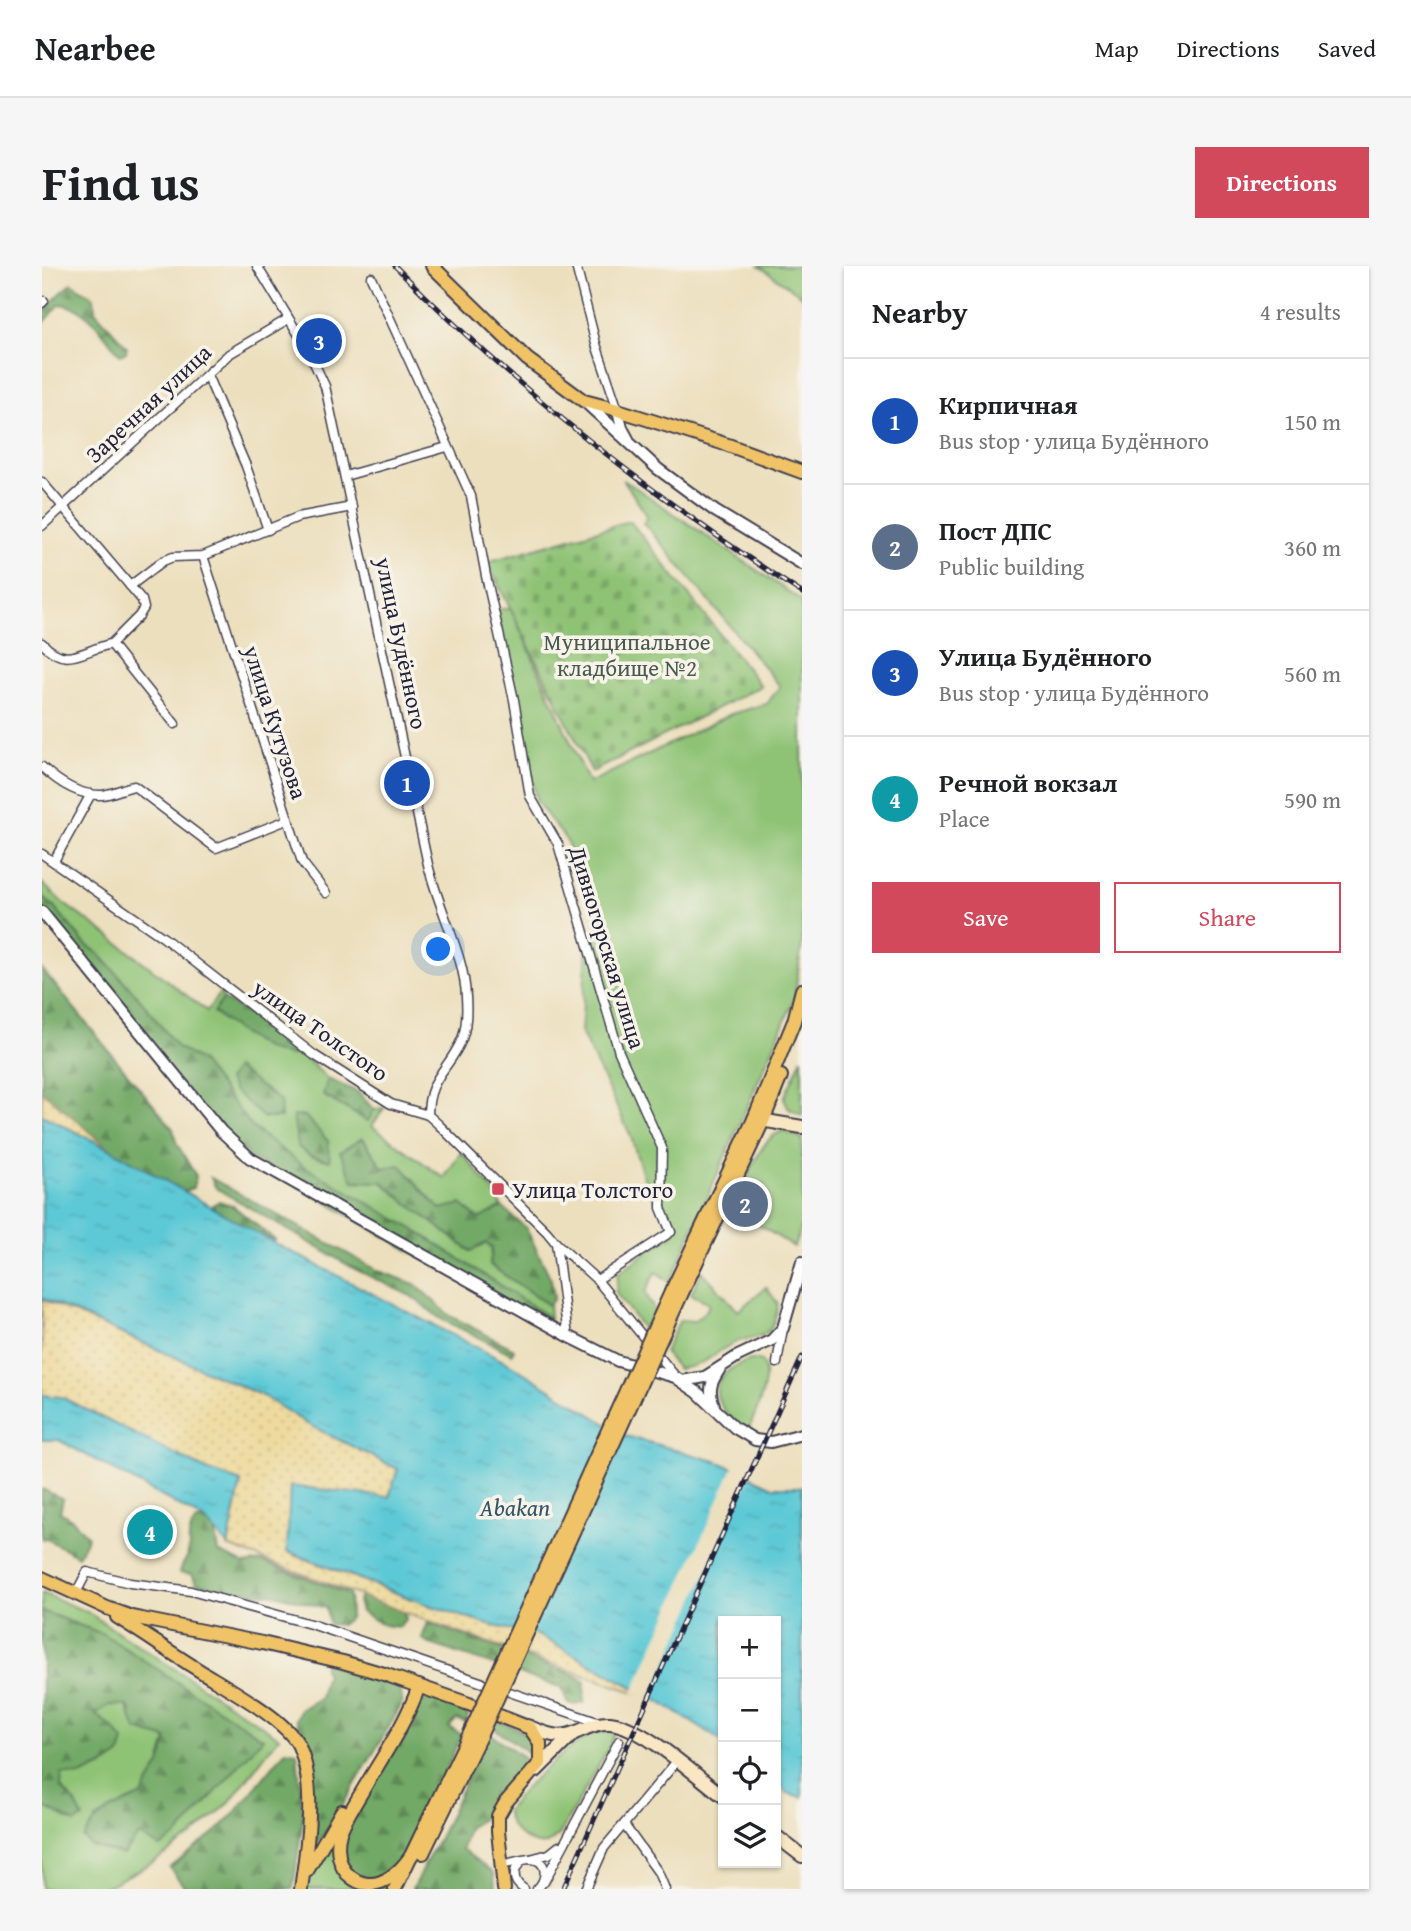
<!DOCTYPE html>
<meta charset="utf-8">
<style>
body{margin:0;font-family:"Gentium Book Plus",serif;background:#f6f6f6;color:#202124}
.controls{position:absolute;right:21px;bottom:21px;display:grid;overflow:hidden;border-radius:0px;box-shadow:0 2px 5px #0004}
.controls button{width:63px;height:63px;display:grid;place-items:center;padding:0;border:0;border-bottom:2px solid #e0e0e0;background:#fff;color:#202124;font:35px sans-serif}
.you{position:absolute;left:397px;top:684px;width:24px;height:24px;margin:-18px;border:5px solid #fff;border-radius:50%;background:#1a73e8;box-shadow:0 0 0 10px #1a73e833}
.badge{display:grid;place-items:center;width:46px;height:46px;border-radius:50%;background:#d1495b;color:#fff;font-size:23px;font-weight:700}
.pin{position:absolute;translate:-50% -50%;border:4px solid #fff;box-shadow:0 2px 7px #0006}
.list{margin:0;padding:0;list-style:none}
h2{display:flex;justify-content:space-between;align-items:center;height:91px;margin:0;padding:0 28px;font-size:30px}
h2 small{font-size:23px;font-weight:400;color:#757577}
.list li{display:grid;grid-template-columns:46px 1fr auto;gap:21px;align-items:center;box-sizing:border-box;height:126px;padding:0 28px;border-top:2px solid #e0e0e0}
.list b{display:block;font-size:26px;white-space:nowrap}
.list p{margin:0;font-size:23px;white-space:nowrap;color:#757577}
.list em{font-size:23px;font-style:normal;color:#757577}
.actions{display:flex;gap:14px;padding:21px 28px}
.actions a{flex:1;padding:16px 0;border:2px solid #d1495b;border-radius:0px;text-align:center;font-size:24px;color:#d1495b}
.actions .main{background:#d1495b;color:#fff}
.icon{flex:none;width:38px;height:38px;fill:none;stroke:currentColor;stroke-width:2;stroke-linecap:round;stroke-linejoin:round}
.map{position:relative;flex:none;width:760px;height:1623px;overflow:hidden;border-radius:0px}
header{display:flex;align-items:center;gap:42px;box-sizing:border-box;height:98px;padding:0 35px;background:#fff;border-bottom:2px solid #e0e0e0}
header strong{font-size:33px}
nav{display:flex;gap:38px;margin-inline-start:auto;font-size:24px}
.intro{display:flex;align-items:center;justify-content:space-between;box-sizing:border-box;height:168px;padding:0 42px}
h1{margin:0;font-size:49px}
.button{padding:18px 32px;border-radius:0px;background:#d1495b;color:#fff;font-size:24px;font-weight:700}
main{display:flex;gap:42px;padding:0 42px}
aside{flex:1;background:#fff;border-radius:0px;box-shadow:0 2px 5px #0004}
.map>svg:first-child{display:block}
</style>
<header>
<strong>Nearbee</strong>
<nav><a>Map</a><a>Directions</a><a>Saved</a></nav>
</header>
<div class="intro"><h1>Find us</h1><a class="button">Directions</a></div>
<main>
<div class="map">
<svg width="760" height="1623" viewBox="0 0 760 1623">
<defs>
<pattern id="forest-firs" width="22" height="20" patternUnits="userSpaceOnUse" patternTransform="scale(1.75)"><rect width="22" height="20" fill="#72a966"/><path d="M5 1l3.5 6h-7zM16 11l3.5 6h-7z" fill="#5d8955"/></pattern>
<pattern id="sand-dots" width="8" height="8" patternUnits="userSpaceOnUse" patternTransform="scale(1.75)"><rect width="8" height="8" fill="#eeda9e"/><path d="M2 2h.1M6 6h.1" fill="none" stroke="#ccbb89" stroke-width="1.8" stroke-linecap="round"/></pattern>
<pattern id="cemetery-stones" width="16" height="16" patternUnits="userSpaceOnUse" patternTransform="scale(1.75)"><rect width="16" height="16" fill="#8ec375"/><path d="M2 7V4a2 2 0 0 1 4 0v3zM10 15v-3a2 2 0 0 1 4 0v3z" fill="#7aa766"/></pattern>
<pattern id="water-ripples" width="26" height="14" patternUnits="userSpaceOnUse" patternTransform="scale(1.75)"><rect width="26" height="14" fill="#5dc9d6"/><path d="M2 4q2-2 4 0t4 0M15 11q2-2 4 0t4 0" fill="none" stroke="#51acb9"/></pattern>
</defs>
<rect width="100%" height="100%" fill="#f7f3e8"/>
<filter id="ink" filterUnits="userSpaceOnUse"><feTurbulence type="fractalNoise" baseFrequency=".0143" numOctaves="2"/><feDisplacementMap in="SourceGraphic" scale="14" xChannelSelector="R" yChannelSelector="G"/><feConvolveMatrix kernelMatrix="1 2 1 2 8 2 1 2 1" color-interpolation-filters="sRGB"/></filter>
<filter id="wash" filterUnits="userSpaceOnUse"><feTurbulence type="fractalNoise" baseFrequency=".00686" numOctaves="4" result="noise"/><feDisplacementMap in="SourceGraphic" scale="28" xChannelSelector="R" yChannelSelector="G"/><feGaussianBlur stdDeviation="1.57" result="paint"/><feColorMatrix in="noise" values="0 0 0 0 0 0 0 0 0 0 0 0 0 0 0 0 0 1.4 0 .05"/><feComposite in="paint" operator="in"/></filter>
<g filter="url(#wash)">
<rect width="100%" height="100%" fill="#ecdfbd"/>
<g fill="#8ec375" stroke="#587258" stroke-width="2">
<polygon points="717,0 760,0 760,30"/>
<polygon points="581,213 760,335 760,678 752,734 628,1016 614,1006 603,1026 613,1046 602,1064 574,1027 576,1007 632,967 603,915 588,868 539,766 546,669 555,661 550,629 533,601 525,575 495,536 455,343 469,343 547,517 689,448 725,438 738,420 602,257 605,250"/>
<polygon points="0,617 21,637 71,673 165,745 179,725 181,733 172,746 248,790 258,787 286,813 281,829 325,855 332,844 342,842 330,860 402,912 419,886 453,927 460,941 437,954 398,943 358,899 341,902 321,872 311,915 340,916 370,941 428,985 444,977 450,982 448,999 507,1039 508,1052 376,966 260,899 210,861 158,795 135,781 98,733 56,687 43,678 14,643 0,630"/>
<polygon points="760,792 760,849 747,843 742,832"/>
<path d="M741 865 760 872V959L752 981 714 957 722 919 704 913C714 895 721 871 741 865Z"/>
<path d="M660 1005 696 1045 724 1021 736 1038C731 1082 711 1065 686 1080 664 1093 664 1099 636 1103L622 1086 638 1054 652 1055 665 1044 667 1037 649 1028Z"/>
<path d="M709 1094H718C733 1109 712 1148 706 1166 670 1141 658 1110 709 1094Z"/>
<polygon points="0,1327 45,1346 237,1471 186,1538 150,1570 112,1596 60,1623 0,1623"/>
<path d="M566 1463 573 1464 568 1480 517 1569 505 1578C487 1581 464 1563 465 1544 484 1519 535 1468 566 1463Z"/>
<polygon points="296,1557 347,1618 348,1623 263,1623 267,1610"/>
</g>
<g fill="url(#forest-firs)" stroke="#4a6650" stroke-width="2">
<path d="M29 17 52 31 53 45 85 81 84 86 78 89C61 68 47 41 18 38L0 59V46Z"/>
<polygon points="0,630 14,643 43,678 56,687 98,733 135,781 158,795 210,861 260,899 376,966 508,1052 494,1058 189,881 0,649"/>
<polygon points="0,703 131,863 134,876 154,910 151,922 142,925 68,883 0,825"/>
<path d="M181 733 223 758 258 787C230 796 193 762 171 746Z"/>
<polygon points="194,802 238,835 239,852 222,852 191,824 186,814"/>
<polygon points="286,813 316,826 332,844 326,855 281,829"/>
<polygon points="251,850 263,850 286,875 288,895 269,890 256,881"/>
<polygon points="320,872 341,902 358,899 398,943 419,938 437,953 460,941 484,962 509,1013 512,1032 507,1039 448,999 450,982 444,977 429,985 370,941 341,916 311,915 298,886"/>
<polygon points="169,912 337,1005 373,1018 408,1050 472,1083 470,1088 399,1053 369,1030 313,1003 174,922"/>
<path d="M177 935 191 940 234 975C215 967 179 960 171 939Z"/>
<polygon points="0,1223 21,1233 18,1246 31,1254 46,1271 36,1290 3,1272 0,1273"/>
<path d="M159 1254 172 1261 176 1286 202 1298 220 1295 307 1328 308 1351 299 1359 287 1358 284 1342 233 1328 184 1325 154 1317 150 1308 138 1307C139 1298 142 1298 145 1291 150 1278 142 1273 153 1256Z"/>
<polygon points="319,1327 360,1343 364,1352 357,1361 342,1359 319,1346 316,1335"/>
<polygon points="0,1345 61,1368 221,1472 135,1570 118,1581 97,1569 81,1589 49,1580 41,1572 53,1555 68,1544 100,1529 118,1498 125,1473 94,1464 85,1440 68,1439 53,1448 71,1462 82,1475 78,1489 63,1499 38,1510 20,1508 19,1522 33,1536 41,1552 33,1557 5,1542 0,1545"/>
<polygon points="386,1357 535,1410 543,1416 542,1437 533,1439 526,1437 520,1422 385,1377 380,1372"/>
<path d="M282 1397 348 1416C357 1421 362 1429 359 1440L289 1559 271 1582 268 1580 260 1483 262 1474 254 1453 259 1443 278 1432 284 1408 281 1402Z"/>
<path d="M385 1433 400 1434 426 1449 424 1457 415 1453 407 1461 420 1469 364 1588C348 1610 336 1619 310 1608L301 1588 303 1564 370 1448 379 1437Z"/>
<path d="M450 1453C474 1462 491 1463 494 1492L449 1460Z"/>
<polygon points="446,1466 491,1498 449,1547 426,1562 420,1583 452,1608 453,1623 370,1623 401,1564"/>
<polygon points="244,1484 255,1486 261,1552 251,1623 144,1623 128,1602 176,1564 192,1548"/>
</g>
<g fill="url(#sand-dots)" stroke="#887e6c" stroke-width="2">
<polygon points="0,825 68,883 0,849"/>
<polygon points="0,1033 221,1130 269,1160 356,1203 347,1231 245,1286 378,1336 443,1358 498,1370 613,1433 412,1365 186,1280 199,1216 164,1204 19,1131 0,1129"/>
</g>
<polygon fill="url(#cemetery-stones)" stroke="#587258" stroke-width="2" points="588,255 719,420 550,506 445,296"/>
<g fill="url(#water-ripples)" stroke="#407688" stroke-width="2">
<polygon points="0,849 68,883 236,979 471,1100 584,1170 677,1196 731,1221 760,1221 760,1531 744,1527 734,1511 734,1355 681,1355 681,1476 613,1433 498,1370 443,1358 378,1336 245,1285 248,1220 347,1231 356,1203 269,1160 221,1130 0,1032"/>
<polygon points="0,1129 19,1131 164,1204 199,1216 186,1280 163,1254 17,1174 0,1174"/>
</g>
<polygon fill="#ecdfbd" points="692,1199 709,1207 608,1434 591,1426"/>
</g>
<g filter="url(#ink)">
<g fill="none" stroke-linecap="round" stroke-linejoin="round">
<defs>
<g id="minor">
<path d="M215 0 266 84 283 120C318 278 351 436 385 594 394 638 423 689 424 731 425 745 425 760 420 773 407 804 386 811 386 849"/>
<polyline points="534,0 554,78 576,144"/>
<polyline points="329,11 429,230 444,310 472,434 488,530 516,578 577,786 620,882 619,942 629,966 555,1014"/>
<polyline points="0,37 2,35"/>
<polyline points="165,109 204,200 226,264"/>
<polyline points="303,210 405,181"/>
<polyline points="0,216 100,334 102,342 97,350 69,378"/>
<polyline points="0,260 187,88 246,53"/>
<polyline points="161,290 260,596 284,627"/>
<polyline points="88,320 121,295 131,291 161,290 256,251 310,241"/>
<path d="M0 377C25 404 40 384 69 378"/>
<polyline points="69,378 133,458"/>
<path d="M0 501C16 516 36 530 60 529 71 528 81 522 92 520L174 582 245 554"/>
<polyline points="0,588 122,672 272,789 349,838 386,849 396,858 505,966 514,977 526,1070"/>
<polyline points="12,595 49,528"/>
<polyline points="514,977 555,1014 633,1110"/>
<polyline points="735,1097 741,1062"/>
<polyline points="34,1327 45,1306 88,1317 149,1325 272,1359 558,1457"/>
<polyline points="583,1560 616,1606 623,1623"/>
<polyline points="488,1593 507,1588 517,1580"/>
<path d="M480 1595C470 1604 470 1616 482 1623"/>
<path d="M460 1599C469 1597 480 1593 489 1593 507 1594 505 1614 495 1623"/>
<polyline points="502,1616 577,1475"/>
<polyline points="544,1623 562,1582 635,1495"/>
</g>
<g id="tertiary">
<polyline points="542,135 616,203 673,245 760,298"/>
<polyline points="576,144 580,162 586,173"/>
<polyline points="0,646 179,865 208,892 526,1070 576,1095 633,1111 655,1126 693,1162 713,1174 729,1176 760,1168"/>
<polyline points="640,1115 663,1111 696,1090 730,1074 741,1062 760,996"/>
<path d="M672 1139C666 1124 669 1116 678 1103"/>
</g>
<g id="secondary">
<polyline points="712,853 760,861"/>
<path d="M485 1460C500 1466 515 1474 532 1467 544 1463 554 1456 568 1457 601 1460 654 1510 681 1530"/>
<polyline points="494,1505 532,1467"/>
<polyline points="734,1570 760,1590"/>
</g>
<g id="primary">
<polyline points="390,0 485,93 542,135 576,144 686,179 760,206"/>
<polyline points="629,1026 712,853 752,755 760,724"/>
<polyline points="639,1029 721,855 739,810"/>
<polyline points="0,1312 65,1342 90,1351 220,1377 301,1396 342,1408 427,1438 488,1462 498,1477 498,1497 464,1536 456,1550 456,1565 462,1623"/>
<path d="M75 1351C102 1368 128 1386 155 1403 182 1420 244 1453 257 1480 275 1521 265 1580 259 1623"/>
<path d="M374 1583C365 1596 355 1610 339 1616 329 1620 317 1618 309 1611 296 1602 294 1581 298 1567 303 1552 313 1538 321 1524 341 1490 364 1457 377 1420"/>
<polyline points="381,1587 439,1468"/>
<polyline points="265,1605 300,1545"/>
<polyline points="353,1623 429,1465"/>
</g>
</defs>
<use href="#minor" stroke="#403e4e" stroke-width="11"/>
<use href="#tertiary" stroke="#403e4e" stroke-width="14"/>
<use href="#secondary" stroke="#403e4e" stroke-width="16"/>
<use href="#primary" stroke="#403e4e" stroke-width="16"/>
<use href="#minor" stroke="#fff" stroke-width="8"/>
<use href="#tertiary" stroke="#fff" stroke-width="10"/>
<use href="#secondary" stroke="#f9e7c3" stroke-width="12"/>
<use href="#primary" stroke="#f0c369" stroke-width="12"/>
<defs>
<g id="rail">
<path d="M353 0C475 124 614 233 760 327"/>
<polyline points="521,1623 760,1091"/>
</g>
</defs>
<use href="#rail" stroke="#22223b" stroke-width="5"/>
<use href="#rail" stroke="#f7f3e8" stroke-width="2.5" stroke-dasharray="8" stroke-linecap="butt"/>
<defs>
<g id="primary-bridge">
<polyline points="429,1465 629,1026"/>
<polyline points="439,1468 639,1029"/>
</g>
</defs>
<use href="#primary-bridge" stroke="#403e4e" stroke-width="16" stroke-linecap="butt"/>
<use href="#primary-bridge" stroke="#f0c369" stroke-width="12"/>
</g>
</g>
<rect fill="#d1495b" stroke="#f7f3e8" stroke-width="2.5" x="449" y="916" width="14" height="14" rx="3.5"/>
<g text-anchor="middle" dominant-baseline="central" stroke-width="7" stroke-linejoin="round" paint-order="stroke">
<g font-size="23" fill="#22223b" stroke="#f7f3e8">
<text transform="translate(106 137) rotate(-43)">Заречная улица</text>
<text transform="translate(360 377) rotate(78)">улица Будённого</text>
<text transform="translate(234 456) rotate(72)">улица Кутузова</text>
<text transform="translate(566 681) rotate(73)">Дивногорская улица</text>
<text transform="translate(279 764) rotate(35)">улица Толстого</text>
</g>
<g font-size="23" fill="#485a4f" stroke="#f7f3e8">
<text x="585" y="375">Муниципальное<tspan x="585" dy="26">кладбище №2</tspan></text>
</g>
<g font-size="23" fill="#22223b" stroke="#f7f3e8" text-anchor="start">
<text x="470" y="923">Улица Толстого</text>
</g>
<g font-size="24" font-style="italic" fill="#34546a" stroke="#f7f3e8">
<text x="473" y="1241">Abakan</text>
</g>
</g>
</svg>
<div class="controls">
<button>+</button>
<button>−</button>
<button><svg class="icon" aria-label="locate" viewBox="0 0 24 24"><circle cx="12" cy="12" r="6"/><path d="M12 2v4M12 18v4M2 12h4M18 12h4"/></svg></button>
<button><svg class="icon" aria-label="layers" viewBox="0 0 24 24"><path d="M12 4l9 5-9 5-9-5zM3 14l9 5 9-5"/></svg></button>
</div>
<div class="you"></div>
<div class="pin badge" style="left:365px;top:517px;background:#1a4fb4">1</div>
<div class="pin badge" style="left:703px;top:938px;background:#5c6f8a">2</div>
<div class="pin badge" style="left:277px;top:75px;background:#1a4fb4">3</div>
<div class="pin badge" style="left:108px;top:1266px;background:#0f9aa8">4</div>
</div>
<aside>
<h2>Nearby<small>4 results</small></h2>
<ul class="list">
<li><span class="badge" style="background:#1a4fb4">1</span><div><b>Кирпичная</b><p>Bus stop · улица Будённого</p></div><em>150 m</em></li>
<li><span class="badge" style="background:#5c6f8a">2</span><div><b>Пост ДПС</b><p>Public building</p></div><em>360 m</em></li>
<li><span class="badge" style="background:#1a4fb4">3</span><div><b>Улица Будённого</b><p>Bus stop · улица Будённого</p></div><em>560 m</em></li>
<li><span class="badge" style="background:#0f9aa8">4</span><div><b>Речной вокзал</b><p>Place</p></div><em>590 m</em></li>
</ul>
<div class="actions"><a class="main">Save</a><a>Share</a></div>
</aside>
</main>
